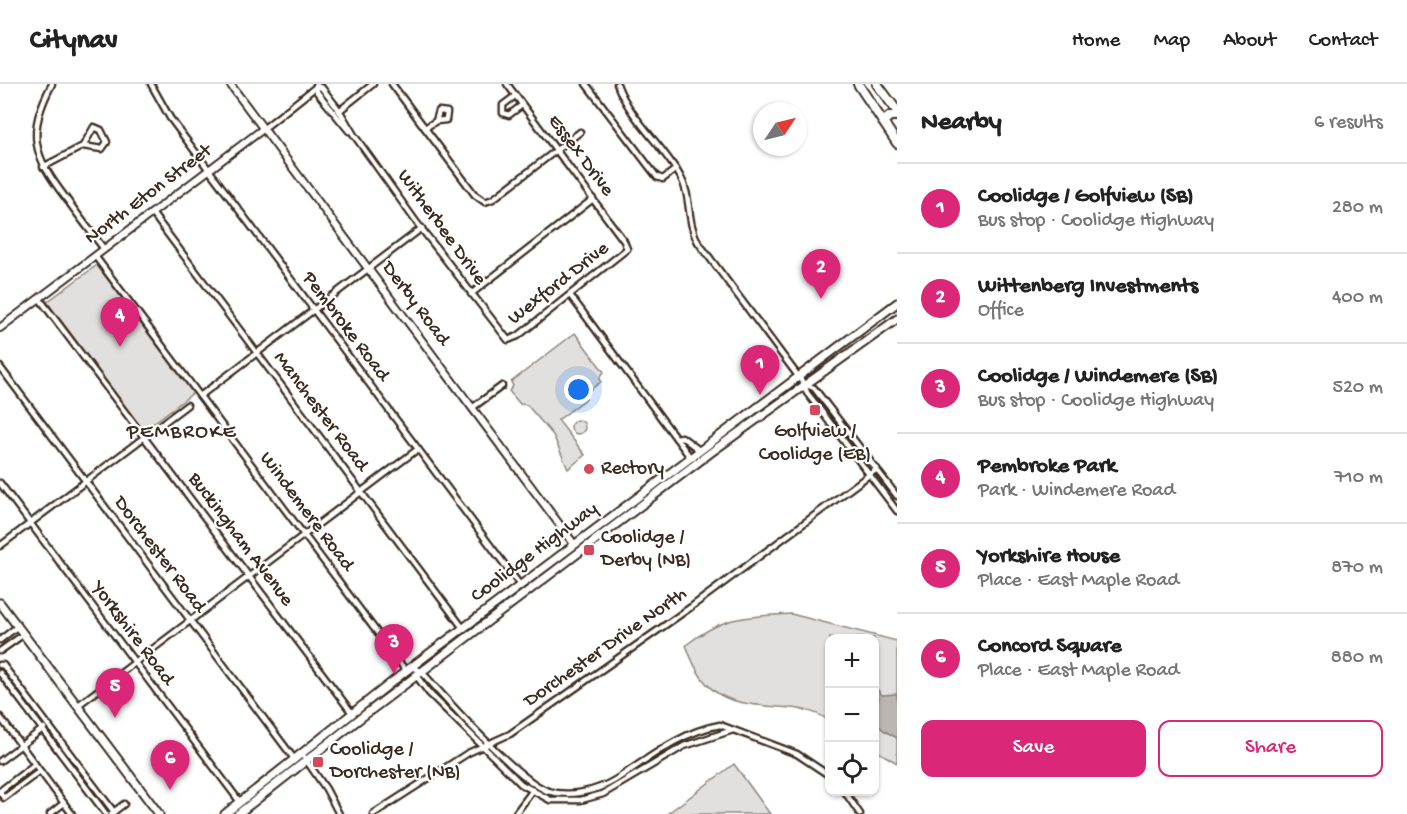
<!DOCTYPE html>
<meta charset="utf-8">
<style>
body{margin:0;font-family:"Gochi Hand",sans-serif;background:#f2f2f2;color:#222}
.controls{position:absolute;right:18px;bottom:18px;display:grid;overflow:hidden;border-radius:12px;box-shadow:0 2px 4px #0004}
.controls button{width:54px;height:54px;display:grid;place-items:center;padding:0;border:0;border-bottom:2px solid #e0e0e0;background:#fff;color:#222;font:30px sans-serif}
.compass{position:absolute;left:753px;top:18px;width:54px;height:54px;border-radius:50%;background:#fff;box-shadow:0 2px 4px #0004;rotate:55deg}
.you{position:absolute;left:579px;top:306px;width:21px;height:21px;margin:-15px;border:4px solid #fff;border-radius:50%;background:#1a73e8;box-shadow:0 0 0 9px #1a73e833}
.badge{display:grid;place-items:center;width:39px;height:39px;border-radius:50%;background:#db2777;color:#fff;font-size:20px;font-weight:700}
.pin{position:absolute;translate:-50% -50px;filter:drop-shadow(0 2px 3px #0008)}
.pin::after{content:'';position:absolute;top:32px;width:21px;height:18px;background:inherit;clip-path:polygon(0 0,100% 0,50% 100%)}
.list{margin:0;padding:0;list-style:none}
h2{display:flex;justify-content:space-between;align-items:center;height:78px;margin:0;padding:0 24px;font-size:26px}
h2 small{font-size:20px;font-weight:400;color:#767676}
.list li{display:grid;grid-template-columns:39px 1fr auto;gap:18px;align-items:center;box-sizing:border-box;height:90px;padding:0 24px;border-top:2px solid #e0e0e0}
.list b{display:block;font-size:22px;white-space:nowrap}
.list p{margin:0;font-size:20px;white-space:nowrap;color:#767676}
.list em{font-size:20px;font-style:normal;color:#767676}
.actions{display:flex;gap:12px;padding:18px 24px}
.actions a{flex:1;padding:14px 0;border:2px solid #db2777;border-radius:12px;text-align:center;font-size:21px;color:#db2777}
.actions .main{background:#db2777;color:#fff}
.icon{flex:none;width:33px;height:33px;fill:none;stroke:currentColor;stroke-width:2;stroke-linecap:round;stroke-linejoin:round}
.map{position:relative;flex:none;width:897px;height:730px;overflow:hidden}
header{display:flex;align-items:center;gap:36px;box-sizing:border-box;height:84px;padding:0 30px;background:#fff;border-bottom:2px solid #e0e0e0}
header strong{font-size:28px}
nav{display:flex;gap:33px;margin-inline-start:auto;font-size:21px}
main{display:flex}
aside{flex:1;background:#fff}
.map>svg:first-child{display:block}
</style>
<header>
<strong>Citynav</strong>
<nav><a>Home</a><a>Map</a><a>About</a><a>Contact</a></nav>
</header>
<main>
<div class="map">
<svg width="897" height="730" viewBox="0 0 897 730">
<rect width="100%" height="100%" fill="#fff"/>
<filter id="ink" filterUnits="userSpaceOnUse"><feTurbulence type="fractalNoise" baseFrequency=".0167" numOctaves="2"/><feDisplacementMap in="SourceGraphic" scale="12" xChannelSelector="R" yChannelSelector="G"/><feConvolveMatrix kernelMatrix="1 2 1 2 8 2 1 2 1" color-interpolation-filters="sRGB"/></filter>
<g filter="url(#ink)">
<g fill="#e2e0de" stroke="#8e857e" stroke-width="1.5">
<polygon points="97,181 193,309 143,347 47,218"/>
<polygon points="575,249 604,288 600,293 601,298 583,311 586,315 558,336 585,371 568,385 553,351 527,321 520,320 509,307 513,302 511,298"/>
<circle cx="578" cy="343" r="7"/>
<polygon points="710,363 697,375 611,440 611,438"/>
<polygon points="602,442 604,445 424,582 420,581"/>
<path d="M791 530 897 557V679L875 666 874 554H830L829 637C818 628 805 625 790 624 733 619 707 621 686 561 725 531 744 533 791 530Z"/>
<polygon points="409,589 412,591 307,672 308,668"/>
<polygon points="734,680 770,730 667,730"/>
</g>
<path fill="#bcb6b3" stroke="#887e77" stroke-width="1.5" d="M875 603 882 611 897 610V654C876 643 869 638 879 614Z"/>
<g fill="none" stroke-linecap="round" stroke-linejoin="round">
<defs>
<g id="minor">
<path d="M52 0C26 49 33 71 65 113 78 131 91 148 104 165"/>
<polyline points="151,0 170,34 520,501"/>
<polyline points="392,0 475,111 485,118 493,115 580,48"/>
<polyline points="586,0 657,93 663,95 676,85"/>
<path d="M617 0C630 35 662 60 680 92 692 112 686 137 698 158L804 300 807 309 818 323 897 427"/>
<polyline points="316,1 317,8 349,47"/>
<polyline points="317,2 322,4 339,26 354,51 417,139 508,256 518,252 627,165 624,157 507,0"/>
<polyline points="515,12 503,21 503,29 509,31 522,21"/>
<polyline points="339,27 373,0"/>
<polyline points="425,44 436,37 439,27 447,28 446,36 436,37"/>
<polyline points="263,45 317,2"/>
<polyline points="43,83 83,62 94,43 101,46 107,58 102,65 83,62"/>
<polyline points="152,129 463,544"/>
<polyline points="95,172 406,587"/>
<polyline points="471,210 593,115"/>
<polyline points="570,211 690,373"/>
<polyline points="39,214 352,629"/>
<polyline points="0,283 295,676"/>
<polyline points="804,300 814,304 897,412"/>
<polyline points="200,312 422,144"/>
<polyline points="472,324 502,302"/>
<polyline points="676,354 682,353 699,366"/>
<polyline points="0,399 240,718"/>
<polyline points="0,462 187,321"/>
<polyline points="0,556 18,542"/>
<polyline points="0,567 24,550"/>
<polyline points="0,581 3,581 114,728"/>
<path d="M412 583 421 587C445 614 518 697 548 707 569 714 597 707 615 696 648 675 680 648 720 641L797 670 830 692"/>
<polyline points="0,589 106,730"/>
<polyline points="415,590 429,609 521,700 550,716 581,716 603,710 684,662 733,646"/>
<polyline points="77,622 418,365"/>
<polyline points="0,633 72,730"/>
<polyline points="302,670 326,705 339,730"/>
<polyline points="0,677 44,644"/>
<polyline points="0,707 35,680"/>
<polyline points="0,708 4,714 40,687"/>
<polyline points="845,708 860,730"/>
<polyline points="50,730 64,719"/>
<polyline points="111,730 124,720"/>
<polyline points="373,730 468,669 510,650 691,523 877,385"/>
<polyline points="515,730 533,706"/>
</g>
<g id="tertiary">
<polyline points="230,0 574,460"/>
<polyline points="0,244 263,45"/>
</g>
<g id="secondary">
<polyline points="0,519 159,730"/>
<polyline points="225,730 406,587 897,219"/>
<polyline points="238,730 358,636 710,369 897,235"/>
</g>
<g id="primary">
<polyline points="858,0 897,59"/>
<polyline points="877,0 897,27"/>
<polyline points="883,38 890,32 897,32"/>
</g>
</defs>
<use href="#minor" stroke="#3b2a1e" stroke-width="9"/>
<use href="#tertiary" stroke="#3b2a1e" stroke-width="10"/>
<use href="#secondary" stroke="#3b2a1e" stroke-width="11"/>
<use href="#primary" stroke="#3b2a1e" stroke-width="12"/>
<use href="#minor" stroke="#fff" stroke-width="4.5"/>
<use href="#tertiary" stroke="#fff" stroke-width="6"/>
<use href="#secondary" stroke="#fff" stroke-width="7"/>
<use href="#primary" stroke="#fff" stroke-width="8"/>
</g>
</g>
<g fill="#d1495b" stroke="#fff" stroke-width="2">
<rect x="809" y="320" width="12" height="12" rx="3"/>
<circle cx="589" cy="385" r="6"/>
<rect x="583" y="460" width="12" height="12" rx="3"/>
<rect x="312" y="672" width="12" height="12" rx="3"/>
</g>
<g text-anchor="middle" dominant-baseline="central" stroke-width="4.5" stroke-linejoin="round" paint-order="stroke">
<g font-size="20" fill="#3b2a1e" stroke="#fff">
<text transform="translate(580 72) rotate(53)">Essex Drive</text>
<text transform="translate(149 111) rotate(-37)">North Eton Street</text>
<text transform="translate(441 144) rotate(54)">Witherbee Drive</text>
<text transform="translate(559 200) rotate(-38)">Wexford Drive</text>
<text transform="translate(415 220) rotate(53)">Derby Road</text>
<text transform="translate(345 243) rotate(53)">Pembroke Road</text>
<text transform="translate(320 328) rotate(53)">Manchester Road</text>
<text transform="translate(306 428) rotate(53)">Windemere Road</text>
<text transform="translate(240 456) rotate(53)">Buckingham Avenue</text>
<text transform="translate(535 469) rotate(-37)">Coolidge Highway</text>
<text transform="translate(159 471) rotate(53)">Dorchester Road</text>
<text transform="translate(132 550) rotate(53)">Yorkshire Road</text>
<text transform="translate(606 564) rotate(-35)">Dorchester Drive North</text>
</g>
<g font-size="20" fill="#3b2a1e" stroke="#fff" text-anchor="start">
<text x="815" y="348" text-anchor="middle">Golfview /<tspan x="815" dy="23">Coolidge (EB)</tspan></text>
<text x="601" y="385">Rectory</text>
<text x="601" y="454">Coolidge /<tspan x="601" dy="23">Derby (NB)</tspan></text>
<text x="330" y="666">Coolidge /<tspan x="330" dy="23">Dorchester (NB)</tspan></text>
</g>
<g font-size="21" letter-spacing="1.5" fill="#3b2a1e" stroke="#fff">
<text x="182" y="349">PEMBROKE</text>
</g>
</g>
</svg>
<div class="controls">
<button>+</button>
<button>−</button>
<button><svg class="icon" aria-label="locate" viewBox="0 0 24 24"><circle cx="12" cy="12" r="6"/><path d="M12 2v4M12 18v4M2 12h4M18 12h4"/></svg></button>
</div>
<svg class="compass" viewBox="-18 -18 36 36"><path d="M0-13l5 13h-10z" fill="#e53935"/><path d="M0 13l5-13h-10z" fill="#767676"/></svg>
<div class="you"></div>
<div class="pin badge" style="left:760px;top:311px">1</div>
<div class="pin badge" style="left:821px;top:215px">2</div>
<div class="pin badge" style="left:394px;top:590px">3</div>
<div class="pin badge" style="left:120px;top:263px">4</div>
<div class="pin badge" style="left:115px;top:634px">5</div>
<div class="pin badge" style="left:170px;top:706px">6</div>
</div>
<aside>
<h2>Nearby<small>6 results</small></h2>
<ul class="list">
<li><span class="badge">1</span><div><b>Coolidge / Golfview (SB)</b><p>Bus stop · Coolidge Highway</p></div><em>280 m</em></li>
<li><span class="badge">2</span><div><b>Wittenberg Investments</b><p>Office</p></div><em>400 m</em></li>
<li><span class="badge">3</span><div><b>Coolidge / Windemere (SB)</b><p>Bus stop · Coolidge Highway</p></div><em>520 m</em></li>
<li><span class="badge">4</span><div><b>Pembroke Park</b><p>Park · Windemere Road</p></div><em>710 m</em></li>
<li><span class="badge">5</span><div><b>Yorkshire House</b><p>Place · East Maple Road</p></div><em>870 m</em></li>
<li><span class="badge">6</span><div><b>Concord Square</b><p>Place · East Maple Road</p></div><em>880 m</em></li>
</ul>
<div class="actions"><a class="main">Save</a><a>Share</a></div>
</aside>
</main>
